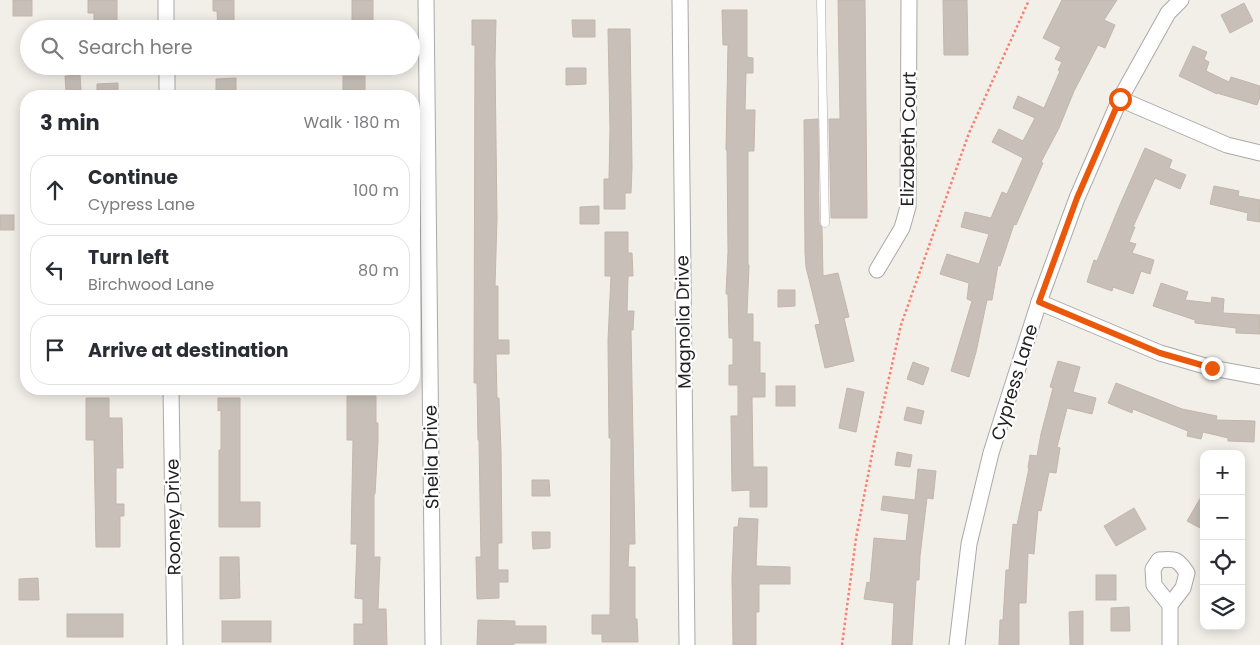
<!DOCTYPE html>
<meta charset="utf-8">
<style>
body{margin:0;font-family:Poppins,sans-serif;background:#f7f7f7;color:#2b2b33}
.controls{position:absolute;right:15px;bottom:15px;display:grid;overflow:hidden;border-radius:10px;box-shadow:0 2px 12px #0003}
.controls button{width:45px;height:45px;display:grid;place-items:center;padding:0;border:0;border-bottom:1px solid #e1e1e2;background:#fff;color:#2b2b33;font:25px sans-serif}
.stop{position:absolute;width:15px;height:15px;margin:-11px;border:4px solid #ea580c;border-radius:50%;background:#fff}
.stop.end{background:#ea580c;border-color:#fff;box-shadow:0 1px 5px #0008}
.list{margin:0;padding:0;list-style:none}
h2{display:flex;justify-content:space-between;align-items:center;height:65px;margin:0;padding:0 20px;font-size:21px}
h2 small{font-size:16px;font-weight:400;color:#7c7c81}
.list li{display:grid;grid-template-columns:32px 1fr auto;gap:15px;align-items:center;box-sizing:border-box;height:70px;margin:0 10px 10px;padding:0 10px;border:1px solid #e1e1e2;border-radius:20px}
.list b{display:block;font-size:19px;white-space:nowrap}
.list p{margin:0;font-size:16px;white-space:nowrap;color:#7c7c81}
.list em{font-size:16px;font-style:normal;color:#7c7c81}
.icon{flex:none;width:28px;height:28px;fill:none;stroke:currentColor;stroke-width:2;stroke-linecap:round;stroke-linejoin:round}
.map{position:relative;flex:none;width:1260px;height:645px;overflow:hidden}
.search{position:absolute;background:#fff;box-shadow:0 2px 12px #0003;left:20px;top:20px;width:400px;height:55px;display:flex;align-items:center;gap:12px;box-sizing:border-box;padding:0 18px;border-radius:28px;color:#7c7c81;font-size:19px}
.panel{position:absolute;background:#fff;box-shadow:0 2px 12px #0003;left:20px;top:90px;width:400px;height:305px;border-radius:20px}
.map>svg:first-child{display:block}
</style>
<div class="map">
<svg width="1260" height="645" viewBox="0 0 1260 645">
<rect width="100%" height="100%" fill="#f2efe9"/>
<g fill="#c7bfb8" stroke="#c4b6ab">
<rect x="13" y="0" width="19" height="16"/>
<polygon points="88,0 117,0 117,29 94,29 94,13 88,13"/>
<polygon points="213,0 234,0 234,29 218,29 217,11 213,11"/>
<rect x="352" y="0" width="21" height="29"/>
<polygon points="838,0 865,0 867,218 831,218 829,119 840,119"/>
<polygon points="943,0 967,0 968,55 944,55"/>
<polygon points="1062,0 1117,0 1104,20 1115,25 1105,48 1098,45 1074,91 1059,128 1041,162 1043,163 1016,225 1014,224 1000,266 998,265 992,300 987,300 976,352 969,377 951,371 972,301 967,299 969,283 940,274 947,254 979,264 989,234 961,227 965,212 991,218 1002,192 1007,194 1023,158 992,142 999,129 1023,141 1035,118 1013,108 1018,96 1044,108 1060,71 1058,70 1062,62 1055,59 1061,47 1043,38"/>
<polygon points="1244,3 1253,21 1230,33 1221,15"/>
<polygon points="722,10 747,10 747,57 753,58 753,73 746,73 745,110 755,110 754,151 748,151 748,265 749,265 747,314 753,314 753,342 760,342 760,373 765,373 765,397 752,397 753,467 767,467 767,507 750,507 750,490 732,491 731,416 738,416 738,385 729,385 729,365 733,365 733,338 729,338 728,294 726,294 728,252 727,150 726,150 728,45 723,45"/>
<polygon points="472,20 496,20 495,61 497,219 495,286 498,286 498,340 509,340 509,354 496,354 497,398 499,398 501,451 502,543 498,543 498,570 508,570 508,582 499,582 499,598 477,599 476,557 481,557 479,440 478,440 477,383 474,383 475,45 472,45"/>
<polygon points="572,20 595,20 595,37 573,37"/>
<polygon points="608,29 630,29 632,167 631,193 625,193 625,209 604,209 604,179 609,179 610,129"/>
<polygon points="1193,46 1207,52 1204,59 1209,62 1206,71 1229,82 1231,77 1260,86 1260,97 1257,105 1217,93 1217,94 1179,76"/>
<polygon points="566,68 586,68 586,84 566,85"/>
<polygon points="80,75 81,91 66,91 65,76"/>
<rect x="343" y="76" width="22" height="20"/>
<polygon points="236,78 236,96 216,96 216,79"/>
<polygon points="118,83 118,96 97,96 97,84"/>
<polygon points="818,119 819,223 822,228 823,276 838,273 849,317 844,318 854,361 825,368 815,325 820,324 806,267 805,253 804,120"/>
<polygon points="1145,148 1172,160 1169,168 1186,175 1180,189 1155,178 1133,227 1135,227 1129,242 1136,244 1132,253 1154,260 1150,274 1141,271 1133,294 1113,287 1112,291 1087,282 1094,260 1097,261 1119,207"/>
<polygon points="1214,186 1239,191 1238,196 1260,200 1260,222 1247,220 1248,213 1210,204"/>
<polygon points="599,206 599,224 580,224 580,207"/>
<rect x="0" y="215" width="14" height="15"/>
<polygon points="605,232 628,232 628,253 632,253 633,276 628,276 627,311 634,311 633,330 631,330 635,544 629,544 628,567 635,567 635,619 637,619 638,642 602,642 602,634 592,634 592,615 610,615 611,438 609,438 608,340 611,276 605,276"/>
<polygon points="1161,283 1188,292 1185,300 1211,303 1212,297 1224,299 1223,313 1260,315 1260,334 1236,333 1236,328 1195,323 1195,320 1153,306"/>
<polygon points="778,290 795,290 795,306 778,307"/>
<polygon points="1058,361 1080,367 1073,392 1096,398 1092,414 1067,408 1057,447 1060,448 1056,473 1049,472 1041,511 1038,510 1034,554 1028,553 1026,603 1019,603 1019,645 999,645 1000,620 1003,620 1006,570 1009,570 1013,524 1017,525 1029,468 1028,468 1030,455 1037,456 1041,434 1053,388 1050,387"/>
<polygon points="913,362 929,368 923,385 907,379"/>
<polygon points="1116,383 1182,409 1217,416 1216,420 1255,421 1254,442 1228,441 1228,438 1203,432 1201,439 1187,436 1188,431 1133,409 1132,413 1108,403"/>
<rect x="776" y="386" width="19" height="20"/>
<polygon points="847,388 864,392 856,432 839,428"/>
<polygon points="347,396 376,396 376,423 378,423 378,440 375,494 374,494 374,557 380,557 378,609 386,609 387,645 354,645 354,624 363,624 363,599 355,598 357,544 351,544 353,440 347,440"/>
<polygon points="86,398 109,398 109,418 122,418 123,468 116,468 116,504 124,504 124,516 120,516 120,547 96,547 94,440 86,440"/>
<polygon points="218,398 240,398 240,502 260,502 260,527 219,527 219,450 221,450 221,410 218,411"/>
<polygon points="907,407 924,411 921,424 904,420"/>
<polygon points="897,452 912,455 910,467 895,465"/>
<polygon points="918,469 936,471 933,499 927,498 920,556 919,580 916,580 912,645 892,645 894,603 864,599 867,582 870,583 874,538 906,541 909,514 881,510 883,496 915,500"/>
<polygon points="532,480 549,480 550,496 532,496"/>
<polygon points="1204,492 1204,530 1187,521"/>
<polygon points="1134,508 1146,529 1116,546 1104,526"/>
<polygon points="739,518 758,519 756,566 790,567 790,584 759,584 759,612 756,612 756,645 733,645 732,578 734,527 738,527"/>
<polygon points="532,532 550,532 550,548 533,549"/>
<polygon points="220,557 239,557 240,598 220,599"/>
<rect x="1096" y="575" width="20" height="25"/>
<polygon points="38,578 39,600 19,600 19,579"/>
<polygon points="1129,607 1130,631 1111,631 1111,608"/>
<polygon points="1083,611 1083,645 1070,645 1069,612"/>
<rect x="67" y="614" width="56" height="23"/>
<polygon points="478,620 515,621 515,626 546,626 546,643 514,643 514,645 477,645"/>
<rect x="222" y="621" width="49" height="21"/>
</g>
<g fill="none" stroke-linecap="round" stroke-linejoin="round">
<defs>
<polyline id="service" points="821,0 825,223"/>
<g id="minor">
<polyline points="166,0 166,29"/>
<polyline points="426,0 433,645"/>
<polyline points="680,0 687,645"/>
<polyline points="167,66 167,96"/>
<polyline points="1120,99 1227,145 1260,153"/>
<polyline points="877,270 902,228 908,207 909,0"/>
<polyline points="1039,302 1160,353 1212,368 1260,377"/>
<polyline points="171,389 175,645"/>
<path d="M1170 605 1183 588 1187 573C1178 559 1175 558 1159 560L1153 569 1154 585 1170 605V645"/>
<polyline points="957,645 969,544 991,453 1039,302 1077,198 1120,99 1168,13 1181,0"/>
</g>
</defs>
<use href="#service" stroke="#a9a9a9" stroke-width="9"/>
<use href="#minor" stroke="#a9a9a9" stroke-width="17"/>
<polyline stroke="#fa8072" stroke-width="2.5" stroke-dasharray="2.5 2.5" stroke-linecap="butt" points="842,645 856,538 874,444 901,325 969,133 1029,0"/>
<use href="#service" stroke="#fff" stroke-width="8"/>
<use href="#minor" stroke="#fff" stroke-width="15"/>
</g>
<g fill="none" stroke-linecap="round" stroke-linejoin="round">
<polyline stroke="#ea580c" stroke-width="6" points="1120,99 1077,198 1039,302 1160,353 1212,368"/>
</g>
<g text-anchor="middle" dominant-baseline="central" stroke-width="4.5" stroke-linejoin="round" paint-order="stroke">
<g font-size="18" fill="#222" stroke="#fff">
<text transform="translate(908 139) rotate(-89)">Elizabeth Court</text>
<text transform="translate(683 322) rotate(-91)">Magnolia Drive</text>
<text transform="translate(1014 382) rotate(-73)">Cypress Lane</text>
<text transform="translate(431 457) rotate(-91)">Sheila Drive</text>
<text transform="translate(173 517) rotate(-91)">Rooney Drive</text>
</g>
</g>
</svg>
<div class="controls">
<button>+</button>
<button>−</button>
<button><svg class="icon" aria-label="locate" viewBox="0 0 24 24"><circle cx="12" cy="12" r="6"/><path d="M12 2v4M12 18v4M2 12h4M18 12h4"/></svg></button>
<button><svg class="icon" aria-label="layers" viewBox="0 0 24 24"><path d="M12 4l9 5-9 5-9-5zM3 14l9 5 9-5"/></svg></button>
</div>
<div class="stop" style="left:1120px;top:99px"></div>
<div class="stop end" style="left:1212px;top:368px"></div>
<div class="search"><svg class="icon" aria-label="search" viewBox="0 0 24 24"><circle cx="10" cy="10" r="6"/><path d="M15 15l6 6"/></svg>Search here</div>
<section class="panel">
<h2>3 min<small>Walk · 180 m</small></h2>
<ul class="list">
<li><svg class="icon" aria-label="ahead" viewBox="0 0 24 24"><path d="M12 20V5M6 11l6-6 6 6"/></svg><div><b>Continue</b><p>Cypress Lane</p></div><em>100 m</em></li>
<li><svg class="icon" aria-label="left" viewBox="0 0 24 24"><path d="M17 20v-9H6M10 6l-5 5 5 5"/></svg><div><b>Turn left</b><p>Birchwood Lane</p></div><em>80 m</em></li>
<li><svg class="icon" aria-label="arrive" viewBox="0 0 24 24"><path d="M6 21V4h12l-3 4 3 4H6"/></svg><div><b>Arrive at destination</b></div></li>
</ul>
</section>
</div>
